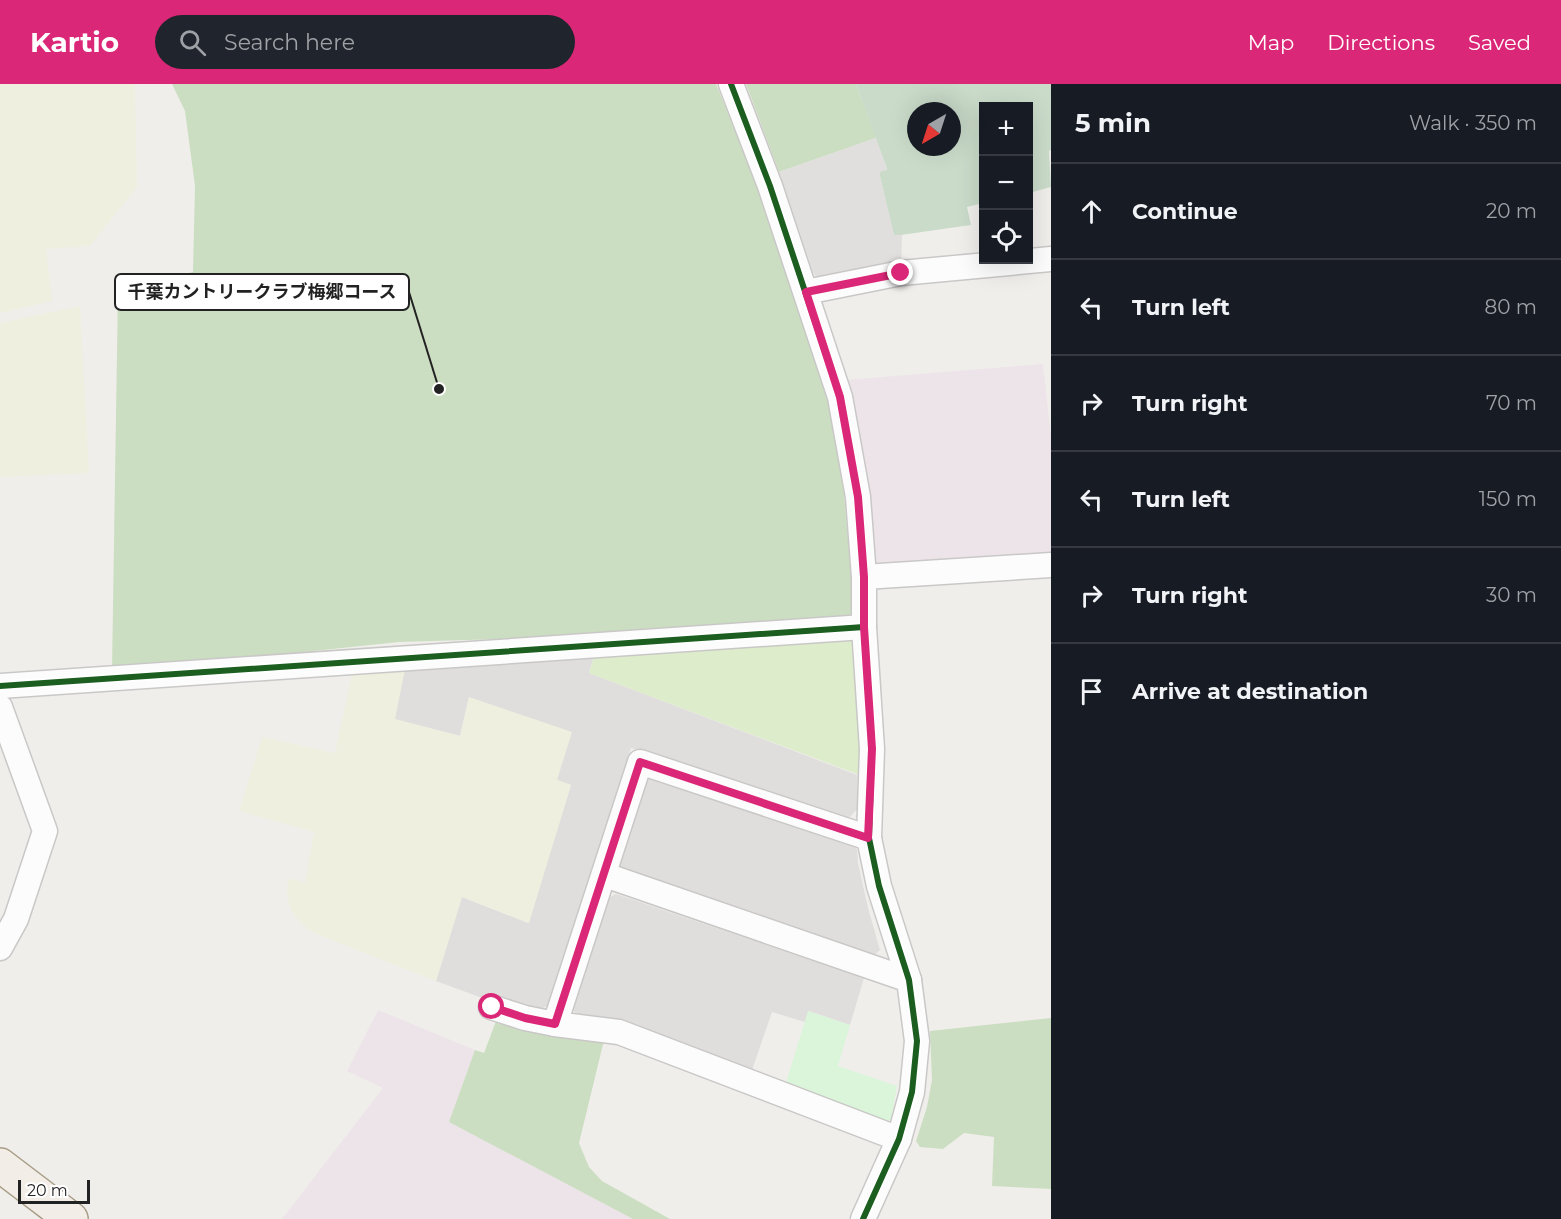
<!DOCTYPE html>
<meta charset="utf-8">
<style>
body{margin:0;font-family:Montserrat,"Noto Sans JP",sans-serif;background:#20242c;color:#f1f3f6}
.controls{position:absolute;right:18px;top:18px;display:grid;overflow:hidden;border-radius:0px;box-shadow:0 6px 24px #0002}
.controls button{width:54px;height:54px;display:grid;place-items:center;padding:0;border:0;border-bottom:2px solid #363941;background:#171b24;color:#f1f3f6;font:30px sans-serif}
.compass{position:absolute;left:907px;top:18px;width:54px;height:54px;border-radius:50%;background:#171b24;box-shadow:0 6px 24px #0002;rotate:219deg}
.scale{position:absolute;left:18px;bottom:15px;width:72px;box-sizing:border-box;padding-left:6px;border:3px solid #222;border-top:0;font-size:16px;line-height:21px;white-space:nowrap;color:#222;-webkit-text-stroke:4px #fff;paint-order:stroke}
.stop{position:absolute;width:18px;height:18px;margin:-14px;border:4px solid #db2777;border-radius:50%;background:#fff}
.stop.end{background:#db2777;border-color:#fff;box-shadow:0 2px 6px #0008}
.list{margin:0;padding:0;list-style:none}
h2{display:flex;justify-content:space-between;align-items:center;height:78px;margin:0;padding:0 24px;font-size:26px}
h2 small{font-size:20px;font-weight:400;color:#9ea1a6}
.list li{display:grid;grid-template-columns:39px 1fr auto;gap:18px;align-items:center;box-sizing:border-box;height:96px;padding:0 24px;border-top:2px solid #363941}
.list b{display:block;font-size:22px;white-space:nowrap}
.list em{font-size:20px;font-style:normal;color:#9ea1a6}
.icon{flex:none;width:33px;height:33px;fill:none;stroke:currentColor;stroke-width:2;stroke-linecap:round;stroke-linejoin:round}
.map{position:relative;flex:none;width:1051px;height:1135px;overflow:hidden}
header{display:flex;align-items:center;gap:36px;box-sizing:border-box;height:84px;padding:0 30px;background:#db2777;color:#fff}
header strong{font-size:28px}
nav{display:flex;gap:33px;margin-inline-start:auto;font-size:21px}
.search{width:420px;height:54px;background:#20242c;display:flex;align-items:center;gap:15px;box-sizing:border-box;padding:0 21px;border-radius:33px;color:#9ea1a6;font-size:22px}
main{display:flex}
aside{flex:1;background:#171b24}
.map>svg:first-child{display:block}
</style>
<header>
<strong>Kartio</strong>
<div class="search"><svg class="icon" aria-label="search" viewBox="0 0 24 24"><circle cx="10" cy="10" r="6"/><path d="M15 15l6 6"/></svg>Search here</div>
<nav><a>Map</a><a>Directions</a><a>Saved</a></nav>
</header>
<main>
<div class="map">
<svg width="1051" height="1135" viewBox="0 0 1051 1135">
<rect width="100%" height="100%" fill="#f0eeeb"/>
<g fill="#dfdedc">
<polygon points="597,563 589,589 857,691 857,725 849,734 631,664 551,920 541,925 485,915 436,897 462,813 528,839 571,701 557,696 469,613 460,652 394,635 408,570"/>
<polygon points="653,693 851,757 857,766 858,779 868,824 880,866 871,874 621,789 617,780 643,698"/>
<polygon points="616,810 864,894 850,941 809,927 805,938 772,928 751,989 577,931 571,923 606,815"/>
</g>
<g fill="#ede4e9">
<polygon points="1043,280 1051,353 1051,471 872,485 845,296"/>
<polygon points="378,926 475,966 449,1038 633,1135 282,1135 383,1004 347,987"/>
</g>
<g fill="#efefdf">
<polygon points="0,0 135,0 137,103 90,162 46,165 52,217 0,229"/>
<polygon points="80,222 89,389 0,393 0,239"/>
<polygon points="408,570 395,635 460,652 469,613 572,648 557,696 571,701 529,839 462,813 436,897 324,853 309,846 301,839 292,828 288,816 287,804 289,794 305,799 314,748 239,727 262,653 335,669 356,572"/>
</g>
<polygon fill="#ddeccb" points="857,547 865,693 589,589 597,563"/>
<g fill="#cbdec1">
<polygon points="172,0 716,0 757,101 824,291 843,398 855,535 500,555 399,558 200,579 112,586 118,204 193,188 195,102 185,27"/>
<polygon points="746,0 856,0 876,54 779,88"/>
<polygon points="498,932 605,952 579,1059 589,1083 602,1097 670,1135 633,1135 449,1038 475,966 484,969"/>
<polygon points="1051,934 1051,1105 992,1102 994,1053 964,1049 943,1065 920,1063 916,1057 927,1023 932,996 930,947"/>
</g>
<path fill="#cadbca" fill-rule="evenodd" d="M856 0H1051V66L1049 67 1051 103 1029 109 1028 22H984L983 119 967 123 971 141 894 152 879 88 887 85ZM916 27H952V63H916Z"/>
<polygon fill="#daf5da" points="808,927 850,941 838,982 897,1002 891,1036 883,1039 785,1002"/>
<polygon fill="#e0dfde" points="876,54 887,86 879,88 894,151 902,151 901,183 822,194 817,194 813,188 779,88"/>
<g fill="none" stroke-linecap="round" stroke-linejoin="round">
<defs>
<g id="street">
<polyline points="731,0 770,102 840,313 858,413 864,493 864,543 872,665 869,754 879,802 909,896 917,957 912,1008 899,1055 863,1135"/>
<polyline points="806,208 901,189 1051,175"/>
<polyline points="864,493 1051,481"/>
<polyline points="0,602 864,543"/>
<polyline points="0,623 45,747 16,835 0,864"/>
<polyline points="605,791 909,896"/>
<polyline points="491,923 525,934 555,940 619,948 899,1055"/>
<polyline points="555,940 640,678 869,754"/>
</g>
<polyline id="primary" points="0,1081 71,1135"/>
</defs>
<use href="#street" stroke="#c9c8c7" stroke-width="27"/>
<use href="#primary" stroke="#a79c86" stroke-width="36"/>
<use href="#street" stroke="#fdfcfc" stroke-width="24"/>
<use href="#primary" stroke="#f3ede7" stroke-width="33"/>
<defs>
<g id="cycleway">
<polyline points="731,0 770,102 840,313 858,413 864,493 864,543 872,665 869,754 879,802 909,896 917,957 912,1008 899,1055 863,1135"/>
<polyline points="0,602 864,543"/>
</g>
</defs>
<use href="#cycleway" stroke="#fff" stroke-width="10"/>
<use href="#cycleway" stroke="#1b5e20" stroke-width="6"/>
</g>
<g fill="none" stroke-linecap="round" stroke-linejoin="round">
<polyline stroke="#db2777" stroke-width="8" points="492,923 525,934 555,940 640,678 868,754 872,665 864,543 864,493 858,413 840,313 806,208 901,189"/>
</g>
<path fill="none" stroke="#222" stroke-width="2" d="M439 305L409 208"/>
<circle fill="#222" stroke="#fff" stroke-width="2" cx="439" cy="305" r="6"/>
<rect fill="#fff" stroke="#222" stroke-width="2" x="115" y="190" width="294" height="36" rx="6"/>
<g font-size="18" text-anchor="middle" font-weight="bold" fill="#222">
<text x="262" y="214">千葉カントリークラブ梅郷コース</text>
</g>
</svg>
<div class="controls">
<button>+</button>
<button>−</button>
<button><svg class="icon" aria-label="locate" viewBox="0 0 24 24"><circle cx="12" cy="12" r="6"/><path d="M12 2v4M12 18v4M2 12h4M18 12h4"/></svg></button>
</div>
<svg class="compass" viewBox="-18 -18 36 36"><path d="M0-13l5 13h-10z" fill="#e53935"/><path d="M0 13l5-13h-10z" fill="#9ea1a6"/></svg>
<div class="scale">20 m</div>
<div class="stop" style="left:492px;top:923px"></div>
<div class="stop end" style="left:901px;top:189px"></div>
</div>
<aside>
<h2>5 min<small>Walk · 350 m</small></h2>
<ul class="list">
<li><svg class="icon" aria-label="ahead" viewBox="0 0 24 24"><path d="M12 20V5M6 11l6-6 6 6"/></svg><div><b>Continue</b></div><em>20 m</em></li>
<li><svg class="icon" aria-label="left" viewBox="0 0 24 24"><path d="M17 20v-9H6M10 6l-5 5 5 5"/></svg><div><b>Turn left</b></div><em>80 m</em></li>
<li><svg class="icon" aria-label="right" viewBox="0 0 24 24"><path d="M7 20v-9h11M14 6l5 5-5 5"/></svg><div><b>Turn right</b></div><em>70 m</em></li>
<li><svg class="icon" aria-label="left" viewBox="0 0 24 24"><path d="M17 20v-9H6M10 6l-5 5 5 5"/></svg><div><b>Turn left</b></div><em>150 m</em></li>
<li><svg class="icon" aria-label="right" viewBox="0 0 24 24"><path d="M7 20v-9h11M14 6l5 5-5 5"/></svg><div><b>Turn right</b></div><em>30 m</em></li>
<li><svg class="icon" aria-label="arrive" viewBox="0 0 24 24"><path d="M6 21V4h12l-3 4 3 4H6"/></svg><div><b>Arrive at destination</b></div></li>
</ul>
</aside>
</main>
